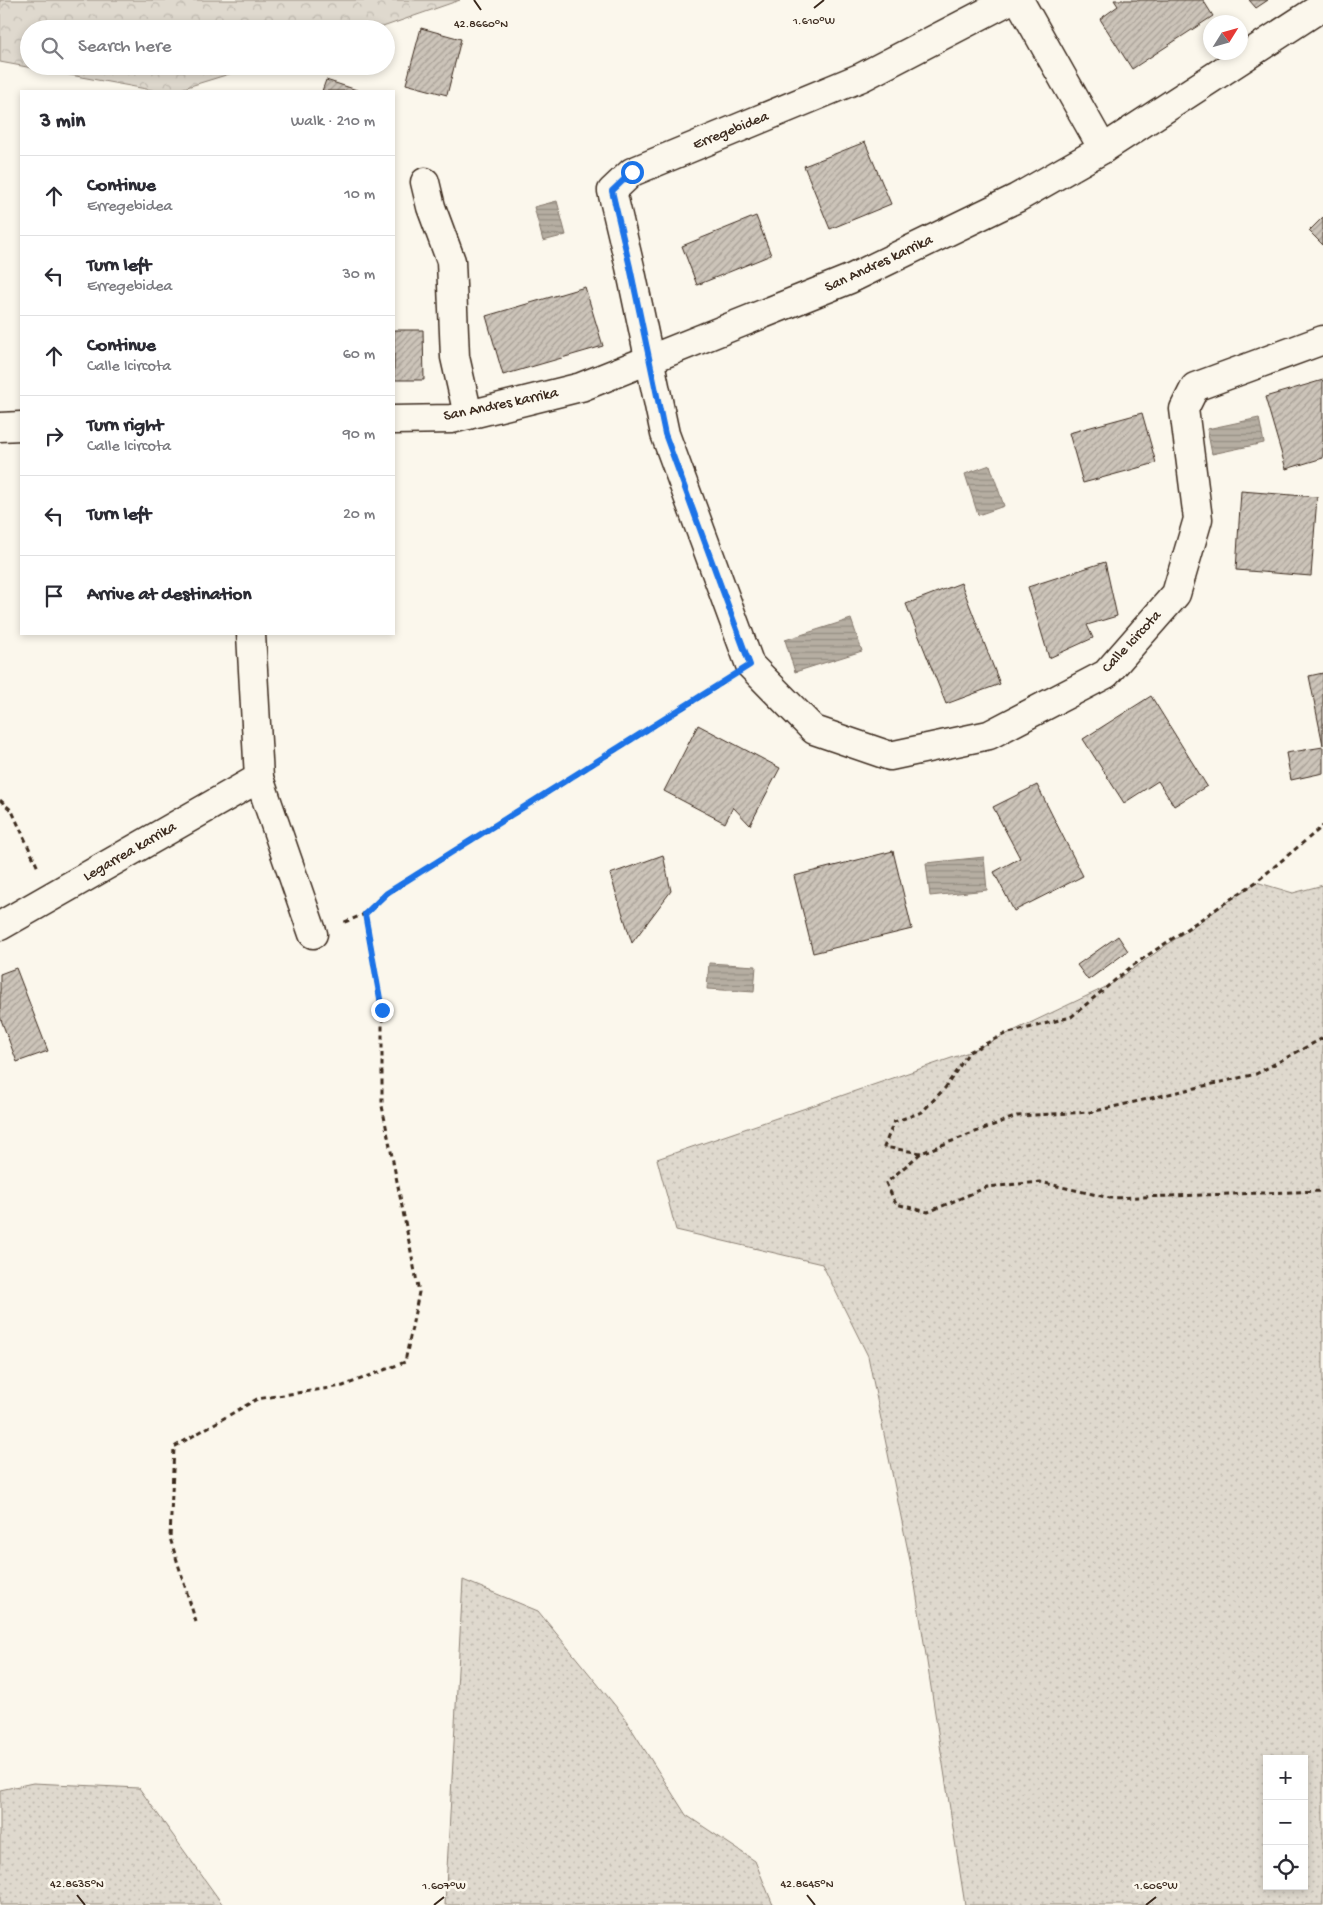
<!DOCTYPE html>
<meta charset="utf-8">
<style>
body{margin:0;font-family:"Gochi Hand",sans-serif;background:#f7f7f7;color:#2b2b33}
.controls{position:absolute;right:15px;bottom:15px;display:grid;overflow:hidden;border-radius:0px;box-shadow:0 2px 8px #0003}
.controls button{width:45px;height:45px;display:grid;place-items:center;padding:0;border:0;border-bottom:1px solid #e1e1e2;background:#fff;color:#2b2b33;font:25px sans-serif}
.compass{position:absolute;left:1203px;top:15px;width:45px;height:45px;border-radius:50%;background:#fff;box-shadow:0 2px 8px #0003;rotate:53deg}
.stop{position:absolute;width:15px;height:15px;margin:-11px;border:4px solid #1a73e8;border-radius:50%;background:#fff}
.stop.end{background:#1a73e8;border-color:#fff;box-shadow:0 1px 5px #0008}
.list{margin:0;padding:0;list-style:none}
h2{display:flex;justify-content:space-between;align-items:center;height:65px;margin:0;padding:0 20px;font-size:21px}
h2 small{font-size:16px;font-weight:400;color:#7c7c81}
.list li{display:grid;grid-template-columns:32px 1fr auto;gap:15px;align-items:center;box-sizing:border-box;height:80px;padding:0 20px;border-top:1px solid #e1e1e2}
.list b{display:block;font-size:19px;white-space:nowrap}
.list p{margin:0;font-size:16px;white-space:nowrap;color:#7c7c81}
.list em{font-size:16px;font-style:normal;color:#7c7c81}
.icon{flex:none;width:28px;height:28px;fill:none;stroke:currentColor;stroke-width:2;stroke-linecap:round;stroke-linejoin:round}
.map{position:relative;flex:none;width:1323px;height:1905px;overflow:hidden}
.search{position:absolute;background:#fff;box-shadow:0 2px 8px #0003;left:20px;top:20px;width:375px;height:55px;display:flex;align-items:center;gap:12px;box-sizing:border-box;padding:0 18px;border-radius:28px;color:#7c7c81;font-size:19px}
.panel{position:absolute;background:#fff;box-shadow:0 2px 8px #0003;left:20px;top:90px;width:375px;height:545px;border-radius:0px}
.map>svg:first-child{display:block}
</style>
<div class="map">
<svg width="1323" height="1905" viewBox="0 0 1323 1905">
<defs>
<pattern id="grass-dots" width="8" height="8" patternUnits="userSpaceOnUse" patternTransform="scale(1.25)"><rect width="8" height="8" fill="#dfd9ce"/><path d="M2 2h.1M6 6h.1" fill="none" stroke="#c0bab0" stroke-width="1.8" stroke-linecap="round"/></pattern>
<pattern id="forest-crowns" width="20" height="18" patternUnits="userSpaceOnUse" patternTransform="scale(1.25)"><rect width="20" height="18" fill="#dfd9ce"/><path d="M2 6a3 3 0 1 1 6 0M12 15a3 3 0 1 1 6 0" fill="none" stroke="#c0bab0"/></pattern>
<pattern id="water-rules" width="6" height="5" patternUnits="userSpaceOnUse" patternTransform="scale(1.25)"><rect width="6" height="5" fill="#b6aea2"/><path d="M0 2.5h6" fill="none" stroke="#958e83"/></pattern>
<pattern id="building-hatch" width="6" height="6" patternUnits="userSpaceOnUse" patternTransform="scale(1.25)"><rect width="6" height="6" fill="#ccc4b9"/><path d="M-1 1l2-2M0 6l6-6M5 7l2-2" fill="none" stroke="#a79f96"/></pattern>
</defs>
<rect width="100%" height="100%" fill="#fbf7ec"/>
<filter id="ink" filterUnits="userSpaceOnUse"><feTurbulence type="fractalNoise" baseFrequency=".02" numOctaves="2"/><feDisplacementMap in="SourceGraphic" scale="10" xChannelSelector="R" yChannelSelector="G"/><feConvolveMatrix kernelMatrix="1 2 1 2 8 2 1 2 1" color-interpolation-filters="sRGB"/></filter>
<g filter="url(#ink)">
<g fill="url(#grass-dots)" stroke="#8d8276" fill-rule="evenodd">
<path d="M1256 882 1293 893 1323 885V1905H965L915 1585 868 1356 822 1264 676 1230 657 1159 969 1052 1110 985ZM1267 1759H1304V1886H1267Z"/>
<polygon points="463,1580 538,1611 622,1714 686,1815 755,1861 773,1905 445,1905"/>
<polygon points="33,1783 139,1788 223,1905 0,1905 0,1790"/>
</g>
<polygon fill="url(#forest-crowns)" stroke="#8d8276" points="0,0 460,0 377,29 29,29 29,66 255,66 174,91 157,91 0,62"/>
<g fill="url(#water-rules)" stroke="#85796d">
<polygon points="557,201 566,235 543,241 534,207"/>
<polygon points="1259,418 1264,443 1212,454 1207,429"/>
<polygon points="990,465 1004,506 978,515 965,474"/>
<polygon points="851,619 862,651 795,672 785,640"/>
<polygon points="984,857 987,890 930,896 926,863"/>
<polygon points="709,963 756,966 754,992 707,989"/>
</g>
<g fill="url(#building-hatch)" stroke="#3b2a1e">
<polygon points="1114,0 1203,0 1213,16 1132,69 1100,19 1118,6"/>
<polygon points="1249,0 1268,0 1256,8"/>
<polygon points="421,28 461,39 447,95 406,84"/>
<polygon points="326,80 360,91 322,91"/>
<polygon points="865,142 891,204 830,229 804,166"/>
<polygon points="756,216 771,255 697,285 682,246"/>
<polygon points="1323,217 1323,245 1309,231"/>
<polygon points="585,287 603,346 503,375 486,316"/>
<polygon points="394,330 423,330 424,380 394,380"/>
<polygon points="1323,380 1323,458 1286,469 1265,397"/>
<polygon points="1142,413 1156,463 1083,483 1069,433"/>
<polygon points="1241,491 1317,497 1311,576 1236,570"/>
<polygon points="1105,562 1117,616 1087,625 1093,638 1049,658 1028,587"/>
<polygon points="961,583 1000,684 946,704 906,604"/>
<polygon points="1323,673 1323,745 1309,676"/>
<polygon points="1151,696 1207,786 1174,806 1158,781 1124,803 1083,739"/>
<polygon points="698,725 780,768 750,825 733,807 725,823 664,791"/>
<polygon points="1323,747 1323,773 1291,780 1286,753"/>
<polygon points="1037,785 1083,876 1014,911 994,872 1020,858 993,807"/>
<polygon points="893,851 912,929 813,953 794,876"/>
<polygon points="663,855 671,891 632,943 610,874"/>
<polygon points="1118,936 1128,951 1088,980 1077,965"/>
<polygon points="16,968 48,1051 17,1062 0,1017 0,974"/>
</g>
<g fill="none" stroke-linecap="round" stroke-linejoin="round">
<defs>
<g id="minor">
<polyline points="1010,0 862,77 632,172 612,191 630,267 665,434 750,665 814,730 890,756 989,735 1106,674 1176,594 1198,519 1184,409 1195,387 1323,340"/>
<polyline points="1019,0 1103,149"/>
<polyline points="425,182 431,207 451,261 455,357 468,415"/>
<polyline points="394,420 452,419 581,387 850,279 1017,198 1103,149 1323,6"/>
<polyline points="0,427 21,426"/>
<polyline points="259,778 313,934"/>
<polyline points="0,926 259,778 251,634"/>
</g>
</defs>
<use href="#minor" stroke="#3b2a1e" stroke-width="31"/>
<g stroke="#3b2a1e" stroke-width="3" stroke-dasharray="5 4" stroke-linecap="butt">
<polyline points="0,800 12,811 38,868"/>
<polyline points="365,914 387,893 724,682"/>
<polyline points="1323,1038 1256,1074 1091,1112 1017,1116 921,1153 886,1183 896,1204 928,1212 987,1187 1040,1182 1110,1198 1323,1191"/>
<polyline points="921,1153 884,1147 894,1122 922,1112 945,1088 969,1052 1005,1034 1071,1017 1132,966 1256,882 1323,826"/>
<polyline points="196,1622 170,1538 174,1447 257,1399 343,1386 405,1362 419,1292 382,1106 382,1010 365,914 342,923"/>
</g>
<use href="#minor" stroke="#fbf7ec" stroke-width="28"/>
</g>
</g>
<g fill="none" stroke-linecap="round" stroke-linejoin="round" filter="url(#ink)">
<polyline stroke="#1a73e8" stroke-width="6" points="382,1010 365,914 387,893 750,665 665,434 630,267 612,191 632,172"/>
</g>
<path fill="none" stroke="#3b2a1e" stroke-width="2" d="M474 0 481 10M814 8 824 0M77 1895 85 1905M807 1895 815 1905M434 1905 444 1897M1146 1905 1156 1897"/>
<g text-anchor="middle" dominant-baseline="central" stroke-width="5" stroke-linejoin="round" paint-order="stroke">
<g font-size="15" fill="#3b2a1e" stroke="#fbf7ec">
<text transform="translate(731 131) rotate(-22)">Erregebidea</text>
<text transform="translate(879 264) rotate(-25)">San Andres karrika</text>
<text transform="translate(501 405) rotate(-12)">San Andres karrika</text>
<text transform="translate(1132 642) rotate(-47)">Calle Icircota</text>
<text transform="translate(130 852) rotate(-30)">Legarrea karrika</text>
</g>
</g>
<g font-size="12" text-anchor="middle" fill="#3b2a1e" stroke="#fbf7ec" stroke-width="5" stroke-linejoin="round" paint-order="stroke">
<text x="814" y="24">1.610°W</text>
<text x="481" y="27">42.8660°N</text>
<text x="77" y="1887">42.8635°N</text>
<text x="807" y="1887">42.8645°N</text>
<text x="444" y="1889">1.607°W</text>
<text x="1156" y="1889">1.606°W</text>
</g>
</svg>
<div class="controls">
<button>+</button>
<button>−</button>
<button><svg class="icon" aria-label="locate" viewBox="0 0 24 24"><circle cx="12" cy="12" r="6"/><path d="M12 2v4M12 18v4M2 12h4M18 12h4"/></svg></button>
</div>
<svg class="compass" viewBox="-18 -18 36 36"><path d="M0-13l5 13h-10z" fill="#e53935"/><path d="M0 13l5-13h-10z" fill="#7c7c81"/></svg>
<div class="stop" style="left:632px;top:172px"></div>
<div class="stop end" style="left:382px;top:1010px"></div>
<div class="search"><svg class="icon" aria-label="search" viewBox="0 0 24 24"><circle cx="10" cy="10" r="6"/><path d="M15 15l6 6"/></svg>Search here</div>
<section class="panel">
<h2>3 min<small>Walk · 210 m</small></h2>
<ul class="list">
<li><svg class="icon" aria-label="ahead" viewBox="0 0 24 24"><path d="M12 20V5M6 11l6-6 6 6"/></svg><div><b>Continue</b><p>Erregebidea</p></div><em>10 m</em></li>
<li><svg class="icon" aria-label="left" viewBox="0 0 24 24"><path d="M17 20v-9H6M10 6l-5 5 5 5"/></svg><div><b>Turn left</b><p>Erregebidea</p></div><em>30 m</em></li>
<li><svg class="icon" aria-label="ahead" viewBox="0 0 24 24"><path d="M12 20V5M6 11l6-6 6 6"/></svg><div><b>Continue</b><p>Calle Icircota</p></div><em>60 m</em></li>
<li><svg class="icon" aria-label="right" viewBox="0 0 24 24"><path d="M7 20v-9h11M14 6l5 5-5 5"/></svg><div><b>Turn right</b><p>Calle Icircota</p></div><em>90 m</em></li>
<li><svg class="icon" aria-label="left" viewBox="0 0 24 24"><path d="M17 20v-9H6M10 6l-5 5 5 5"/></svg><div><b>Turn left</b></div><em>20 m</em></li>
<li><svg class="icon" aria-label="arrive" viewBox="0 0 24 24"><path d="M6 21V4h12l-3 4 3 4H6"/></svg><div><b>Arrive at destination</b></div></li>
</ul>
</section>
</div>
